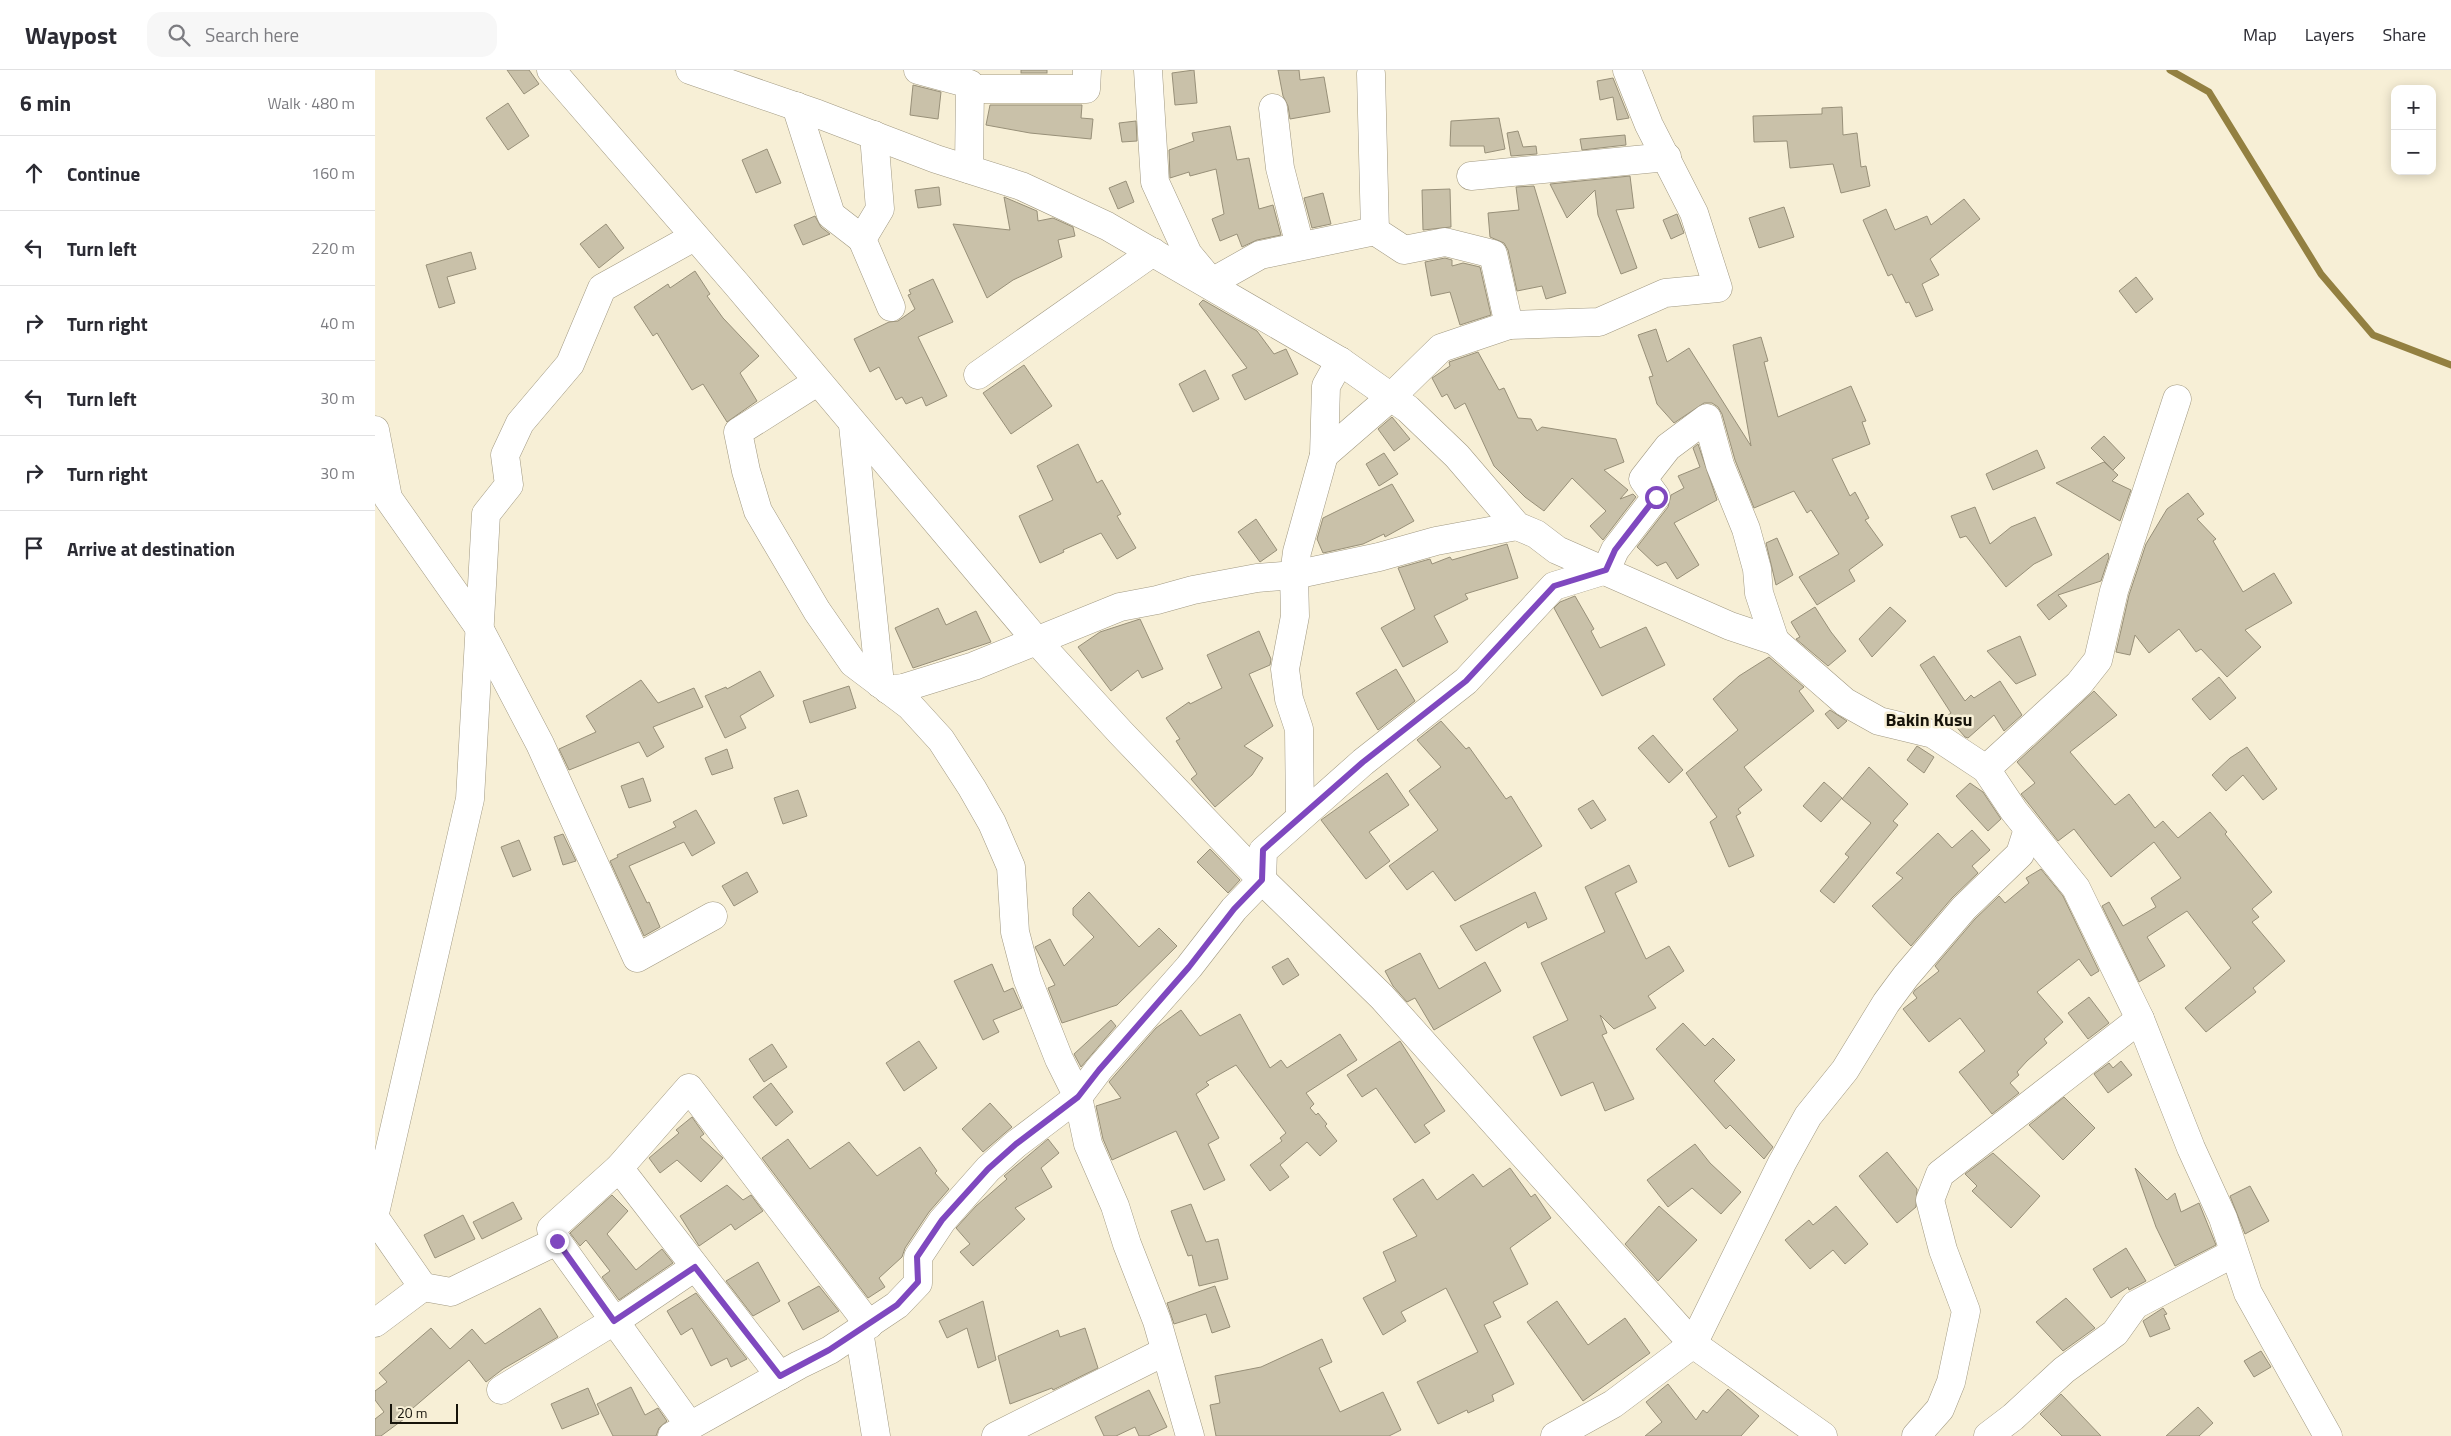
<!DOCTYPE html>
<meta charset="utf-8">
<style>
body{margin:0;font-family:"Titillium Web",sans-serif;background:#f7f7f7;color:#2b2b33}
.controls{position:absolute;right:15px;top:15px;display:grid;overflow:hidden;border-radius:10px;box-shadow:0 2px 12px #0003}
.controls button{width:45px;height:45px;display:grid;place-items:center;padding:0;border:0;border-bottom:1px solid #e1e1e2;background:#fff;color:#2b2b33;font:25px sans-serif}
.scale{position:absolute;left:15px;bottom:12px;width:68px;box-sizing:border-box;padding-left:5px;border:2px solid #16130a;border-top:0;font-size:14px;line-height:18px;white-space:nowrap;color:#16130a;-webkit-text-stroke:4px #f7efd6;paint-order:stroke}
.stop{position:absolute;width:15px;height:15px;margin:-11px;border:4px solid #7f48bf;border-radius:50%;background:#fff}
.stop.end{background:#7f48bf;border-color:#fff;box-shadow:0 1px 5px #0008}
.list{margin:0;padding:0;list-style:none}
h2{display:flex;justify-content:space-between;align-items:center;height:65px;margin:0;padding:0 20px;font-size:21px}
h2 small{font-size:16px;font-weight:400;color:#7c7c81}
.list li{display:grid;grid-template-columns:32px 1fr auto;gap:15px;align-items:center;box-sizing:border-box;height:75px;padding:0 20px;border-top:1px solid #e1e1e2}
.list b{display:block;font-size:19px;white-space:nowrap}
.list em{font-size:16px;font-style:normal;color:#7c7c81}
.icon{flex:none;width:28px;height:28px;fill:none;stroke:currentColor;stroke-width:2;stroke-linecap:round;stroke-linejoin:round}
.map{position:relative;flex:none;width:2076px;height:1366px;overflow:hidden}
header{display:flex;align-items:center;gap:30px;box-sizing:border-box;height:70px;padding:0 25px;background:#fff;border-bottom:1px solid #e1e1e2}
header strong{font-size:24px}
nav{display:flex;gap:28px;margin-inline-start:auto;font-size:18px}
.search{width:350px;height:45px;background:#f7f7f7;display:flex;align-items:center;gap:12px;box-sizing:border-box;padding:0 18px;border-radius:15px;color:#7c7c81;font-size:19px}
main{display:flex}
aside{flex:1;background:#fff}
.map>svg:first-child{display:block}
</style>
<header>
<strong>Waypost</strong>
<div class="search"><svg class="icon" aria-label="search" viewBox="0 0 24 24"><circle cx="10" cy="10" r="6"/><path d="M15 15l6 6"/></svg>Search here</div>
<nav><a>Map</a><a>Layers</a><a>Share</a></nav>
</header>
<main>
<aside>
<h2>6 min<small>Walk · 480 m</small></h2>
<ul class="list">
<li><svg class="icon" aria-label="ahead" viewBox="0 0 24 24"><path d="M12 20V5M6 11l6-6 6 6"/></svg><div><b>Continue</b></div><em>160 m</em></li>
<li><svg class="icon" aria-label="left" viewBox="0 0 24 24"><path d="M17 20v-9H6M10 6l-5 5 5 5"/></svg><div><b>Turn left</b></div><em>220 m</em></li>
<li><svg class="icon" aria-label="right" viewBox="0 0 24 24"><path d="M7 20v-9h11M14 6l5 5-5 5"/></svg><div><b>Turn right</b></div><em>40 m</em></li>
<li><svg class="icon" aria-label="left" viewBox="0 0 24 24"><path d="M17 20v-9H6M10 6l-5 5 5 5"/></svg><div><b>Turn left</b></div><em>30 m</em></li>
<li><svg class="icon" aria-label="right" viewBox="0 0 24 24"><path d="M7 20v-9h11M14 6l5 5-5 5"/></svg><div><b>Turn right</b></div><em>30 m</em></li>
<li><svg class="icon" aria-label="arrive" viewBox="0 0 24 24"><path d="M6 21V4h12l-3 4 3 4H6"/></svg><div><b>Arrive at destination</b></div></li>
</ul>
</aside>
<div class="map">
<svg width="2076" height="1366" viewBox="0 0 2076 1366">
<rect width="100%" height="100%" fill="#f7efd6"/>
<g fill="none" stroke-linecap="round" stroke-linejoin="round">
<polyline stroke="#938041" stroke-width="7" points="1795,0 1834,22 1946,204 1998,265 2076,295"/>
</g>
<g fill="#c9c1a9" stroke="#989079">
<polygon points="132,0 154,0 164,14 149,24"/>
<rect x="646" y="0" width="26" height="3"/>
<polygon points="819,0 822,33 800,35 797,3"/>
<polygon points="903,0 924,0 925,10 949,7 955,42 915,49 913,36 908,26"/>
<polygon points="1238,8 1254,48 1242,50 1238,27 1225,30 1222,11"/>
<polygon points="538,15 566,22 563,49 535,45"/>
<polygon points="133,33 154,66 133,80 111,48"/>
<polygon points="615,35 707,35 706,48 718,49 716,69 655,63 611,55"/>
<polygon points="1467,37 1468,65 1482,63 1486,97 1491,96 1495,116 1466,123 1458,94 1415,98 1412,71 1379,72 1378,46 1447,44 1447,38"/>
<polygon points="1124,48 1130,79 1110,83 1109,76 1075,76 1076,51"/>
<polygon points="761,51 762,71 747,72 744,53"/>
<polygon points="855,56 862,90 874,88 884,139 898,135 906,165 882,170 867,177 862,164 845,171 837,149 849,144 841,99 815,106 814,102 795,108 794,80 819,71 817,63"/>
<polygon points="1143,61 1148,77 1161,76 1162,84 1136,86 1132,63"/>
<polygon points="1250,65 1251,75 1207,80 1205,69"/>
<polygon points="392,79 406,113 381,123 367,90"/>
<polygon points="1255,106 1259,138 1241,140 1262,198 1246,204 1223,145 1220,120 1192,148 1175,114"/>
<polygon points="751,111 759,132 743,139 734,118"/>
<polygon points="1159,116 1191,223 1171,229 1167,216 1142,221 1133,180 1129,173 1115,167 1113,143 1144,140 1141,117"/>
<polygon points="564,117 566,135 543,138 540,120"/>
<polygon points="1075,119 1076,157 1048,160 1047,120"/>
<polygon points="948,123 956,154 937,158 929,128"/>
<polygon points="629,127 662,141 663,151 678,148 698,157 700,166 683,170 687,187 638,210 612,228 578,154 635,160"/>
<polygon points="1589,129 1605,149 1555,189 1564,205 1547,214 1558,240 1541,247 1534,232 1531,233 1517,204 1513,206 1488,150 1511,139 1520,160 1552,146 1556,155"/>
<polygon points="1409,137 1419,167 1384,178 1374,148"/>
<polygon points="1302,144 1309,163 1296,169 1288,150"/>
<polygon points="440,146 446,157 455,164 428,175 419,155"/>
<polygon points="231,154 249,178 224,198 205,174"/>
<polygon points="96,182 101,199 72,207 80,233 64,238 51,195"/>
<polygon points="1070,188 1077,190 1077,196 1088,193 1105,197 1116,245 1085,255 1075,222 1056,226 1050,192"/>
<polygon points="320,201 335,224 332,226 348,248 384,286 365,303 382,331 352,352 328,314 317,320 282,263 278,266 259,237 293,214 295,218"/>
<polygon points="1761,207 1778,229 1761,243 1744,221"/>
<polygon points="558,209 578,252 543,267 572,326 551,336 547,327 531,334 527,327 521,330 504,297 495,302 479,269 514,252 523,251 540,239 533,225 536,224 534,220"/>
<polygon points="828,230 882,261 899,284 911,279 923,304 870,330 857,305 872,298 824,234"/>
<polygon points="1281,259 1292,292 1314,278 1376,376 1358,275 1386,267 1393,291 1389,292 1403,347 1476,316 1491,351 1487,352 1495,374 1457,389 1475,426 1480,422 1494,448 1490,450 1508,475 1474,500 1480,511 1442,535 1424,507 1464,484 1436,440 1432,443 1419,421 1379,438 1360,390 1347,344 1343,337 1337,333 1329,333 1299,353 1282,334 1274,307 1278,306 1263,265"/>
<polygon points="1103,282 1124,320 1129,318 1143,348 1156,349 1162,361 1167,357 1241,369 1249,392 1229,400 1253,420 1245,429 1258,424 1261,427 1228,470 1215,456 1231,441 1197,408 1169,441 1150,427 1119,396 1090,333 1080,339 1072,324 1067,327 1057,308 1075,296 1074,292"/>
<polygon points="649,295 677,336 636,364 608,323"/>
<polygon points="830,300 844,329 818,342 804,314"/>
<polygon points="1017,347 1035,369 1019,381 1003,359"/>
<polygon points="1729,366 1750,388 1738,400 1716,378"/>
<polygon points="703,374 722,413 727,410 746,444 742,446 761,478 742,489 726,463 688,480 689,482 665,493 644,446 678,430 662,396"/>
<polygon points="1323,374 1342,430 1299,453 1324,495 1302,509 1291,492 1282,496 1262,477 1293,437 1296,425 1309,418 1303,406 1325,397 1318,378"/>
<polygon points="1662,380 1670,398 1618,420 1611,404"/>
<polygon points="1009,383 1023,404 1004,416 991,394"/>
<polygon points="1729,392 1743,405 1737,411 1756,420 1745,451 1681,413"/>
<polygon points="1017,414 1039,451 1010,467 1009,464 988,474 948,483 942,469 948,448"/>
<polygon points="1813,423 1829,444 1822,449 1841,469 1838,471 1868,522 1899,503 1917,533 1870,560 1886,577 1852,607 1826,579 1821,582 1804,559 1774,583 1760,565 1755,585 1741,582 1754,525 1771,474 1792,439"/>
<polygon points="1600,437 1615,474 1636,457 1660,447 1677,485 1659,494 1631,517 1591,466 1585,468 1576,446"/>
<polygon points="881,449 902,480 885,492 863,462"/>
<polygon points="1402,468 1418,505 1401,515 1391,473"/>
<polygon points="1132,474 1143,508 1090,524 1093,529 1059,546 1073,572 1028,597 1006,558 1040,539 1023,498 1055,489 1057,494 1075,487 1077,490"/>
<polygon points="1733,483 1734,487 1726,511 1683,525 1692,536 1674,550 1662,535"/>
<polygon points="1200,526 1219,559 1216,561 1225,578 1271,557 1290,595 1227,626 1179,538 1185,532"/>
<polygon points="1440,537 1456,562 1471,581 1453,596 1421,569 1425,567 1416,552"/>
<polygon points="1515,537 1531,551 1497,587 1484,569"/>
<polygon points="563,538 571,555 601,541 616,572 538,598 520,558"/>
<polygon points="765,549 788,599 767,608 763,600 736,621 703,577 725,562"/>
<polygon points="884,561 896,589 895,595 874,604 898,656 869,676 888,688 877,705 840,737 816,709 822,704 801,671 805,669 791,648 814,632 815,634 847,618 832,585"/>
<polygon points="1645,566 1661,605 1641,614 1612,581"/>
<polygon points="1559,586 1590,631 1596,625 1599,628 1625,611 1647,645 1629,661 1619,645 1593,668 1590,667 1572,646 1576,643 1545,595"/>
<polygon points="1394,587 1429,617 1424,621 1439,641 1369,697 1387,720 1363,739 1366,743 1361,746 1379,786 1354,797 1335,752 1342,747 1311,703 1363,660 1338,629 1364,606"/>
<polygon points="1021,599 1040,631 1003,660 981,623"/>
<polygon points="385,601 399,626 365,646 371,658 350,668 330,626 351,617 352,619"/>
<polygon points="1844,607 1861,628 1835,650 1817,629"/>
<polygon points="266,610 283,633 319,618 328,637 278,657 289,677 272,687 264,672 194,700 184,679 221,662 211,646"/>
<polygon points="474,616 481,638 435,653 428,631"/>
<polygon points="1719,621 1742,645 1695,682 1740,735 1754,724 1780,758 1788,751 1803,768 1835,742 1852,762 1850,764 1897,822 1877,839 1884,847 1877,852 1910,891 1878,918 1881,922 1831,962 1810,938 1856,898 1812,841 1772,867 1790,896 1764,912 1727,836 1734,832 1748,856 1781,837 1776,828 1806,808 1779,772 1736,807 1699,759 1683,771 1646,724 1660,713 1642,692"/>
<polygon points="1455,640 1472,651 1463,659 1450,644"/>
<polygon points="1066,651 1091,679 1094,677 1131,729 1136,726 1167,776 1080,831 1058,801 1032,820 1014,796 1063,760 1034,721 1066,697 1042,670"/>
<polygon points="1278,665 1308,700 1294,713 1263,678"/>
<polygon points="1542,676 1559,687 1549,703 1532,690"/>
<polygon points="1872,677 1902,719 1888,730 1868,705 1851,721 1837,705 1855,688"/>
<polygon points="352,679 358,698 337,705 330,688"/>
<polygon points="1494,697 1533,734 1518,751 1523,755 1459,833 1445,821 1474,787 1470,784 1496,753 1467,729"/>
<polygon points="1012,703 1034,735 994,762 1015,791 991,809 946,750"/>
<polygon points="268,708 276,731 254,738 246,716"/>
<polygon points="1449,712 1467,728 1446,752 1428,736"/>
<polygon points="1595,713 1608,722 1626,749 1613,761 1581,726"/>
<polygon points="423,720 432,746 408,754 399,728"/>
<polygon points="1218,730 1231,750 1216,759 1203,739"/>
<polygon points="321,740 340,773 317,786 309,772 254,796 272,833 274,832 285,857 269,866 235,791 243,787 242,785 301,757 298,752"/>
<polygon points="1597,760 1615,780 1597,796 1603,803 1577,828 1536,876 1497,836 1528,808 1521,803 1563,763 1577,778"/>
<polygon points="188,764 201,791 188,795 179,767"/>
<polygon points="144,770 156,800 138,807 126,777"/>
<polygon points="835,779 865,810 853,823 822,792"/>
<polygon points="1254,795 1262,812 1240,823 1271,889 1294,876 1309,901 1273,926 1281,938 1239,959 1225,945 1232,963 1227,965 1259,1029 1230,1041 1218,1012 1186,1026 1158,967 1193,950 1166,893 1230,862 1210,817"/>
<polygon points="1666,799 1688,826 1724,901 1716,906 1704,889 1662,922 1688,952 1669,969 1672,973 1652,991 1642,1002 1644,1005 1635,1013 1644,1023 1617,1044 1584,1002 1610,981 1585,948 1554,972 1528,939 1542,928 1538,923 1540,920 1564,901 1560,896 1600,849 1624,826 1630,833 1654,813 1651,808"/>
<polygon points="372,802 383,822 359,836 347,816"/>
<polygon points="714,822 764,877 784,858 802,876 742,935 687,953 673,918 680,915 660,877 675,869 689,896 719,867 698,845 698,838"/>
<polygon points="1160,822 1172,849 1153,858 1151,852 1101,881 1085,856"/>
<polygon points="1045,883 1064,919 1110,892 1126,921 1059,960 1040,928 1032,932 1018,916 1010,901"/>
<polygon points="913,888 924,905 908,915 897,897"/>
<polygon points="617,894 629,922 638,918 647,938 618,950 624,962 608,970 579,911"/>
<polygon points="1714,927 1734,953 1713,969 1693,943"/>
<polygon points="806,940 825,966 865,944 895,998 906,990 912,998 965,964 982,990 931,1023 939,1034 935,1038 941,1045 943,1043 952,1054 950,1056 962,1071 945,1086 932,1072 905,1095 914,1107 895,1121 875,1095 907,1071 905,1068 911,1063 861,995 831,1012 834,1015 821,1024 844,1068 833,1074 850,1110 829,1120 801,1061 737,1090 728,1069 721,1036 746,1028 734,1012 781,958"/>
<polygon points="736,950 741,956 706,997 699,984"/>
<polygon points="1308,953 1330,976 1338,968 1360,990 1339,1011 1398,1077 1389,1089 1355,1055 1351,1059 1281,979"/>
<polygon points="544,971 562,998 529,1021 511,993"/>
<polygon points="1025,971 1070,1041 1049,1055 1055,1063 1040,1073 1001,1018 987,1027 972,1005"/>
<polygon points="397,974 412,997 389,1012 374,989"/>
<polygon points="1746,991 1757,1005 1733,1023 1719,1004 1734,993 1738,998"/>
<polygon points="396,1013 418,1042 401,1056 378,1027"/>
<polygon points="1689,1027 1720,1058 1688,1090 1654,1055"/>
<polygon points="615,1033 637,1057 608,1082 587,1059"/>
<polygon points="317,1047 329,1064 325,1067 348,1088 326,1112 302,1090 285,1103 274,1088 304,1063 301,1060"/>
<polygon points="413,1069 435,1099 474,1072 502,1106 545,1077 562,1101 560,1103 574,1119 554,1142 530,1178 527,1187 504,1208 510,1217 493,1228 387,1088"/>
<polygon points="673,1069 684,1083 666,1098 677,1117 640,1138 650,1149 598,1196 585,1182 595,1174 581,1158 601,1136 632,1109 629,1106"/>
<polygon points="1320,1074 1335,1093 1366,1122 1346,1144 1317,1118 1293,1137 1272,1110"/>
<polygon points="1512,1082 1542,1119 1541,1137 1522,1153 1484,1106"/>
<polygon points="1618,1083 1665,1126 1636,1158 1597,1121 1602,1116 1590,1104"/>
<polygon points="1135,1098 1156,1127 1160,1124 1176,1148 1135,1178 1153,1214 1118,1232 1126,1247 1109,1255 1139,1314 1117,1325 1119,1331 1093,1343 1092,1340 1063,1354 1042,1312 1103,1282 1071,1218 1026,1242 1031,1251 1008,1265 988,1228 1021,1211 1008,1182 1042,1166 1018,1129 1048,1109 1062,1130 1098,1104 1108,1117"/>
<polygon points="1760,1098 1792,1130 1800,1123 1806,1142 1824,1133 1841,1175 1800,1196 1781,1157"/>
<polygon points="352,1115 368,1130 376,1125 388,1141 360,1160 356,1154 324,1176 305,1146"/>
<polygon points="1875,1116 1894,1151 1870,1164 1855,1126"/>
<polygon points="237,1125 253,1141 232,1164 261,1200 287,1179 298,1193 244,1230 227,1207 235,1201 211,1170 205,1176 195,1163"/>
<polygon points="138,1132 147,1149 107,1169 98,1152"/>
<polygon points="816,1134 831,1172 843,1169 853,1209 824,1216 817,1185 813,1186 796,1141"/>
<polygon points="1284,1136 1322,1170 1283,1211 1250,1174"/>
<polygon points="1461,1136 1493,1174 1470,1194 1458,1180 1435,1199 1410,1170 1434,1150 1438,1155"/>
<polygon points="88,1145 100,1169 60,1188 49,1165"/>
<polygon points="1751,1178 1771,1211 1754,1220 1753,1217 1736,1228 1718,1199"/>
<polygon points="383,1192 405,1231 378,1246 351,1211"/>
<polygon points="444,1216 464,1241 428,1260 413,1233"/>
<polygon points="840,1216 855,1257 837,1263 831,1244 799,1254 792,1233"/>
<polygon points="321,1223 372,1289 356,1297 352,1288 336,1296 317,1258 306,1265 292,1241"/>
<polygon points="1691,1228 1720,1258 1688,1281 1661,1252"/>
<polygon points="608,1231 621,1290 603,1298 592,1258 572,1268 564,1251"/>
<polygon points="1182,1231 1213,1275 1250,1248 1275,1283 1208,1331 1152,1252"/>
<polygon points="165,1238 183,1267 128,1299 111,1312 94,1290 31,1344 33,1346 6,1366 0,1366 0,1349 9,1342 0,1330 0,1321 12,1312 4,1303 56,1258 75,1279 97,1259 110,1274"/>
<polygon points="1788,1238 1792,1244 1789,1245 1795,1259 1775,1267 1768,1251"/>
<polygon points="710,1258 723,1298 678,1320 677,1318 635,1334 623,1286 683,1260 685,1267"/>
<polygon points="947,1269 957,1292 944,1298 965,1342 1008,1322 1026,1360 1014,1366 841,1366 835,1335 845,1333 840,1306 886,1297"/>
<polygon points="1886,1281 1896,1297 1879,1307 1869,1291"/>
<polygon points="1293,1314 1321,1350 1328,1340 1332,1343 1353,1319 1384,1346 1366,1366 1270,1366 1287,1352 1271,1332"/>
<polygon points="256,1317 270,1345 283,1338 292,1351 284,1358 281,1366 238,1366 222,1334"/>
<polygon points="213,1318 224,1344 187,1359 176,1334"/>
<polygon points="774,1320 792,1357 773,1366 764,1366 760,1357 741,1366 729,1366 720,1347"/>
<polygon points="1686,1324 1726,1366 1687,1366 1665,1344"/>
<polygon points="1823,1337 1838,1353 1824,1366 1791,1366"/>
</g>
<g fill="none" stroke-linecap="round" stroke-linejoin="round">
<defs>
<g id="minor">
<polyline points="176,0 363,216 661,570 746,663 887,810 1007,927 1318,1274 1448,1366"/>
<polyline points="315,0 443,44 561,89 646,116 732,156 965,291 1033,339 1082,386 1142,456 1161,464 1182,480 1355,556 1400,571 1470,632 1504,651 1558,664 1611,699 1639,741 1701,818 1765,949 1816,1078 1848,1148 1873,1223 1953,1366"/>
<polyline points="543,0 595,14 594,99"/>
<polyline points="773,0 780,112 813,184 833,208"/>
<polyline points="594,19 711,19 712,0"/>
<polyline points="421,36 456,145 487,169"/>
<polyline points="898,38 905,98 925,176"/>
<polyline points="499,65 505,139 487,169 516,237"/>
<polyline points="1096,106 1292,87"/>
<polyline points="1000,161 1029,180 1070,172 1118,184 1134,255"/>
<polyline points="837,212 885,185 1000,161 996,4"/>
<polyline points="603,305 778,182"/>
<polyline points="442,312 363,362 371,401 383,441 442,541 478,593 535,636 566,670 597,718 617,753 636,797 640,862 652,908 684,989 703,1027 713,1074 740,1136 752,1174 782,1251 815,1366"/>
<polyline points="478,355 505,614"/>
<polyline points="0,360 13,428 103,556 165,674 262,888 338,846"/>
<polyline points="949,385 1016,327 1066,278 1134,255 1224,252 1290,223 1343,218 1319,143 1274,55 1252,0"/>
<polyline points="513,620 528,618 599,596 745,537 782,530 818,520 882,508 919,505 1004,487 1061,471 1142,456"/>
<polyline points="1611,699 1704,614 1723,590 1739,521 1802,329"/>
<polyline points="925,747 924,659 914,629 910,599 920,546 919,505 922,482 949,385 951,316 965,291"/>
<polyline points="244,1098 405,1306"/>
<polyline points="0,1143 95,729 111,444 134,415 130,385 145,353 195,294 227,218 319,167"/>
<polyline points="0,1148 48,1217 0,1253"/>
<polyline points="182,1171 176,1159 244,1098 314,1018 494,1255"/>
<polyline points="48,1217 76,1222 182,1171 315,1356"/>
<polyline points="484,1261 501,1366"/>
<polyline points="126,1320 252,1243 320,1197"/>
<polyline points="297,1366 424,1295 455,1280 522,1235 543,1213 543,1187 567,1151 613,1099 641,1074 703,1027 724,999 814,897 859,839 887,810 888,781 988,692 1091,611 1179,516 1231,500 1240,480 1281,427 1268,409 1293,377 1332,348 1345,395 1371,459 1382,499 1384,523 1400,571"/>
<polyline points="621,1366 789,1282"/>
<polyline points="1180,1366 1238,1334 1318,1274 1407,1093 1433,1046 1470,1000 1511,933 1531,906 1589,838 1645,784 1653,759"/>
<polyline points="1541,1366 1565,1339 1576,1312 1591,1241 1568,1180 1555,1130 1565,1104 1765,949"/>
<polyline points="1613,1366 1638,1347 1689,1300 1740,1263 1760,1235 1859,1183"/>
</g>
</defs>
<use href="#minor" stroke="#a19982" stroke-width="29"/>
<use href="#minor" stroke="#fff" stroke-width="28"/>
</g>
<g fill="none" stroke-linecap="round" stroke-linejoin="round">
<polyline stroke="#7f48bf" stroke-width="6" points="182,1171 239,1251 320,1197 405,1306 454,1280 522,1235 543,1212 542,1187 567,1150 613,1099 641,1074 703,1027 724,1000 814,897 859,839 887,810 888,780 988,692 1091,611 1179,516 1231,500 1240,480 1281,427"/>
</g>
<g text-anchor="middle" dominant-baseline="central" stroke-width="5" stroke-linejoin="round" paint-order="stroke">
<g font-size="18" font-weight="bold" fill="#16130a" stroke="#f7efd6">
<text x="1554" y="649">Bakin Kusu</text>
</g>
</g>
</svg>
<div class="controls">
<button>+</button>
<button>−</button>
</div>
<div class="scale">20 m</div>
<div class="stop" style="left:1281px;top:427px"></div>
<div class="stop end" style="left:182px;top:1171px"></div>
</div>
</main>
